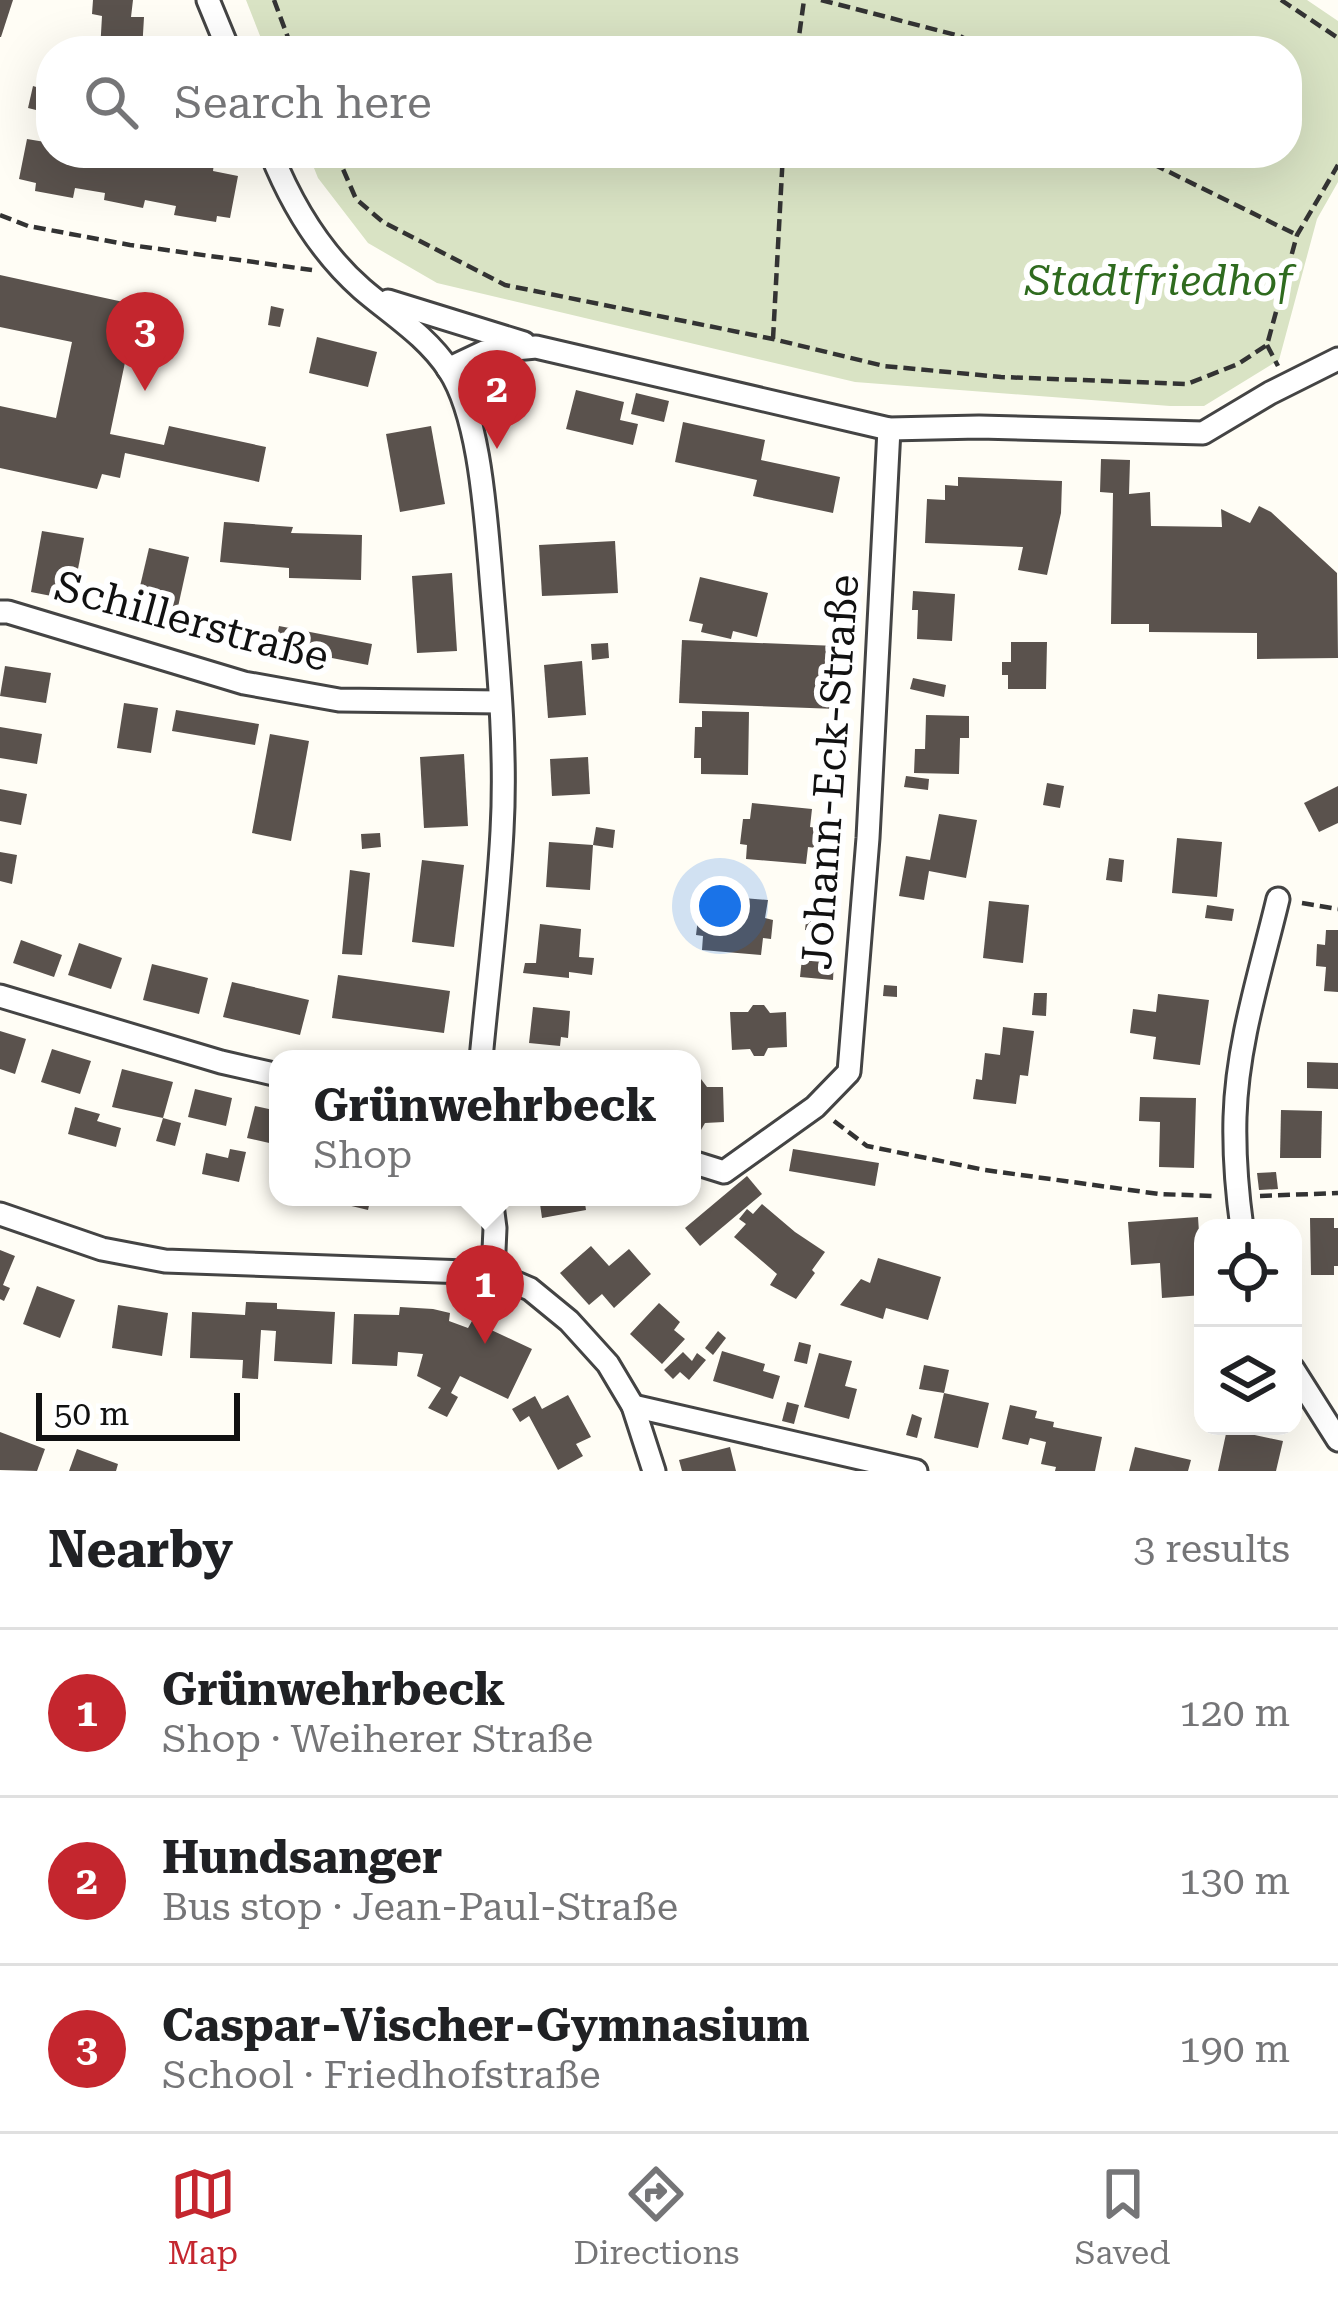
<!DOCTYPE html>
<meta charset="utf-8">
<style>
body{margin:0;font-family:"Roboto Serif",serif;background:#f2f2f2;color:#202124}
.controls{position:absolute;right:36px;bottom:36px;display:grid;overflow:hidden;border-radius:24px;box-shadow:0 12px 48px #0002}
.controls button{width:108px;height:108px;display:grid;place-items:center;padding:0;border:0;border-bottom:3px solid #e0e0e0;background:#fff;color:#202124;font:60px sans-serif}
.scale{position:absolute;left:36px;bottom:30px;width:204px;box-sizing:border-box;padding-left:12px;border:6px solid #111;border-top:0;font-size:33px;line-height:42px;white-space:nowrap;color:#111;-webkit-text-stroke:9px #fff;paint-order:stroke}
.you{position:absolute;left:720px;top:906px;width:42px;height:42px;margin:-30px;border:9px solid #fff;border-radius:50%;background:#1a73e8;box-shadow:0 0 0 18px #1a73e833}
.badge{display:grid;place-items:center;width:78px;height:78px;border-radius:50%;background:#c4262e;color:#fff;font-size:39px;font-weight:700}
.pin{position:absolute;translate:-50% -99px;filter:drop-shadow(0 3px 6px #0008)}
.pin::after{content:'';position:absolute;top:63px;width:42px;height:36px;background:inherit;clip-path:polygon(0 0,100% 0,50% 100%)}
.popup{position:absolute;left:269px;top:1050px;width:432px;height:156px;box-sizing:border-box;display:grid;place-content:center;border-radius:24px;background:#fff;filter:drop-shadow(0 3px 9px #0005);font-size:39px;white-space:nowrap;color:#757577}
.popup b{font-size:45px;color:#202124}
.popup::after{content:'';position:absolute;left:50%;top:100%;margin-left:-24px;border:24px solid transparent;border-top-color:#fff}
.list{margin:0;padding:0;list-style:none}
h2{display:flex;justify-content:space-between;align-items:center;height:156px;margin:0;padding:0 48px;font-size:51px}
h2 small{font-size:39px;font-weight:400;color:#757577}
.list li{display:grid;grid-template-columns:78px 1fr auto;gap:36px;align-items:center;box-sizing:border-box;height:168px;padding:0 48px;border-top:3px solid #e0e0e0}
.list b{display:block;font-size:45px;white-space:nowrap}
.list p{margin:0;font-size:39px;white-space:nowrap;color:#757577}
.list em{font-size:39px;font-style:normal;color:#757577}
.icon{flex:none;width:66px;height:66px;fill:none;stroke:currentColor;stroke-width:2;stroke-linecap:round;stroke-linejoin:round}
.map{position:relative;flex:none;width:1338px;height:1471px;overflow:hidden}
.search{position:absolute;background:#fff;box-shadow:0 12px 48px #0002;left:36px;right:36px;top:36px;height:132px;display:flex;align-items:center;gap:30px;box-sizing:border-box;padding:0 42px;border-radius:48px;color:#757577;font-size:45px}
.sheet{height:660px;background:#fff}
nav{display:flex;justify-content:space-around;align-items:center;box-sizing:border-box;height:168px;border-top:3px solid #e0e0e0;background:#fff;font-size:33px;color:#757577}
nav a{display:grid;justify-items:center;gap:6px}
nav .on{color:#c4262e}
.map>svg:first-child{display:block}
</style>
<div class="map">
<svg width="1338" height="1471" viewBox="0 0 1338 1471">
<rect width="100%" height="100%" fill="#fffdf5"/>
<polygon fill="#d9e3c4" points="246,0 1307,0 1338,21 1338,182 1317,219 1279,360 1204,406 1170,406 855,382 437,283 368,243 318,178 308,153 1287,153 1287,51 266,51"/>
<g fill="#5a524d">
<polygon points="0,0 13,0 1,37 0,37"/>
<polygon points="93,0 133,0 131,17 144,17 142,51 100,51 102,16 92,14"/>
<polygon points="33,86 46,90 40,111 28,108"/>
<polygon points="27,139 51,143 51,153 144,153 143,158 190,166 192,159 214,163 213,171 238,176 230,218 217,216 216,222 174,215 176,206 145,200 143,208 104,200 105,193 75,188 73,198 35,191 36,183 19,179"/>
<polygon points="0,275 137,305 110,434 164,445 169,426 266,447 259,482 125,453 120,478 102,474 97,489 0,468 0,406 56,418 72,342 0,327"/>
<polygon points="271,306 284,309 280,327 268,325"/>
<polygon points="317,337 377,352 368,387 309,373"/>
<polygon points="576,390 624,402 620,420 638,424 633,445 566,429"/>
<polygon points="636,393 669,401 664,422 631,414"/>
<polygon points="683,422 765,440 761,460 840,477 833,513 753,496 757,480 675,462"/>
<polygon points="431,426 445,504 400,512 386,434"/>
<polygon points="1101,459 1130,460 1129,494 1150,492 1151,526 1222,527 1221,509 1250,523 1259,506 1271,512 1337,573 1338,658 1257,659 1257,633 1149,632 1149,624 1111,624 1113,493 1100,492"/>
<polygon points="958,477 1062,481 1061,513 1047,575 1018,570 1023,547 925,543 927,499 945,500 945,485 958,486"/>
<polygon points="224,522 293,527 291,533 362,535 361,580 289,578 289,568 220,562"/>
<polygon points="42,531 84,538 72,600 31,592"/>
<polygon points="615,541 618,593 542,596 539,545"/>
<polygon points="149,548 189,557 174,625 133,616"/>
<polygon points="452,573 457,651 417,653 412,576"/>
<polygon points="700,577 768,593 757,637 733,631 731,639 701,632 703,624 689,621"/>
<polygon points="913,591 955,594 952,641 917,639 918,610 912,610"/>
<polygon points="279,626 372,644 368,665 275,647"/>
<polygon points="682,640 837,646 837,709 679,703"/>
<polygon points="1011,642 1047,642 1046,689 1008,689 1008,675 1002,675 1002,662 1011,662"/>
<polygon points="608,643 609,658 592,660 591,644"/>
<polygon points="582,661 586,715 548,718 544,665"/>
<polygon points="5,666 51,673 46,703 0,696"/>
<polygon points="913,678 946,685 944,697 910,689"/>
<polygon points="124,703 158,708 151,753 117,748"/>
<polygon points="176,710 259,724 255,745 172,731"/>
<polygon points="702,711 749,712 748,775 701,774 701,758 694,758 695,727 702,727"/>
<polygon points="926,715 969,716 969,738 960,738 959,774 914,773 915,749 925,749"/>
<polygon points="0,727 42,734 37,764 0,758"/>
<polygon points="270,734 309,741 291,841 252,833"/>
<polygon points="464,754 468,826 424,828 420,757"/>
<polygon points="588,757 590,794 552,796 550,759"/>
<polygon points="906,776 929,779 928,790 904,787"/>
<polygon points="1047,783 1064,786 1060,808 1043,805"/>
<polygon points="1338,786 1338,823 1319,832 1304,803"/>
<polygon points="0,789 27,794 21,825 0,821"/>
<polygon points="752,803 812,809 810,827 818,828 816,848 808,847 806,864 746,859 747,845 740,844 743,819 750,819"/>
<polygon points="939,814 977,820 966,878 929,871 924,900 899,896 906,856 930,860"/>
<polygon points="596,827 615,830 613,848 593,845 590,890 546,887 549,842 593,845"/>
<polygon points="380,833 381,847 362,849 361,834"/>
<polygon points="1177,838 1222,842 1217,897 1172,893"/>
<polygon points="0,852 17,855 12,884 0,881"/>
<polygon points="1109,858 1124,860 1122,882 1106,880"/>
<polygon points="422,860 464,865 454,947 412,942"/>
<polygon points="350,870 370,873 362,955 342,954"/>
<polygon points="707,895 768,900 765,918 773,920 771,939 763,938 761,955 702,950 703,936 696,935 699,910 706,911"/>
<polygon points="989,901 1029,905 1023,963 983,958"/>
<polygon points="1207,905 1234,909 1232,921 1205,918"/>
<polygon points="807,912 838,915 836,933 805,930"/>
<polygon points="540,924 581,929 579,957 594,958 592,975 569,972 569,978 523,973 525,963 536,963"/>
<polygon points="1326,930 1338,930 1338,992 1324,991 1326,967 1316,966 1317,944 1325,945"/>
<polygon points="21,940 62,955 54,977 13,963"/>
<polygon points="79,943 122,958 111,989 68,975"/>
<polygon points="802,958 834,961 833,980 800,977"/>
<polygon points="152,964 208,978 199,1014 143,1000"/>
<polygon points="338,975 450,991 444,1033 332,1018"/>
<polygon points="232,982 309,1000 300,1035 223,1017"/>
<polygon points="884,985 897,986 897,997 883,996"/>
<polygon points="1034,993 1047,993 1046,1016 1032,1015"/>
<polygon points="1158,994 1209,1000 1200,1065 1153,1059 1156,1037 1130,1033 1133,1009 1156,1012"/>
<polygon points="753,1005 764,1005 770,1013 786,1012 787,1047 768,1048 764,1056 754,1056 750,1049 732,1050 730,1012 748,1012"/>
<polygon points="533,1007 570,1011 568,1038 561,1037 560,1046 529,1043"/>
<polygon points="1003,1027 1034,1031 1028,1076 1020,1075 1016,1104 973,1099 976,1079 982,1080 985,1053 1000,1055"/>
<polygon points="0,1031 26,1039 15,1074 0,1069"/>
<polygon points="52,1049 91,1061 80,1094 41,1082"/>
<polygon points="1307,1062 1338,1063 1338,1089 1307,1088"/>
<polygon points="122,1069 173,1082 163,1118 181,1123 175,1146 156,1141 163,1118 112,1107"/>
<polygon points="692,1079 701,1079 707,1087 723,1087 724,1122 705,1123 701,1130 692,1130"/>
<polygon points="195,1089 232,1098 226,1126 188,1117"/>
<polygon points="1140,1097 1196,1098 1194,1168 1159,1167 1160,1122 1139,1121"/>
<polygon points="255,1106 278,1111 278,1145 247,1138"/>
<polygon points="75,1107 100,1114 97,1121 121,1128 116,1147 68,1134"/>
<polygon points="1281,1110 1322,1111 1321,1158 1280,1158"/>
<polygon points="230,1149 246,1152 239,1182 202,1174 206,1153 228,1158"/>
<polygon points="793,1149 879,1163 875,1186 789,1171"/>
<polygon points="1276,1172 1278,1189 1259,1190 1257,1173"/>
<polygon points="747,1176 762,1194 700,1246 685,1228"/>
<polygon points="314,1197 371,1197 368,1210"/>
<polygon points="539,1197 584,1197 586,1210 542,1218"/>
<polygon points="762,1204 795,1232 825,1252 812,1270 815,1273 796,1299 770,1285 777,1274 734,1237 746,1224 739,1219 747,1209 753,1214"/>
<polygon points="1198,1217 1203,1295 1162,1298 1160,1263 1131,1265 1128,1222"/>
<polygon points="1310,1218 1334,1218 1334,1228 1338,1228 1338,1266 1334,1266 1334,1275 1311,1275"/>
<polygon points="591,1246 609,1266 629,1249 651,1274 614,1308 602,1294 589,1305 560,1273"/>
<polygon points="0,1250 15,1256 3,1285 10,1288 4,1301 0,1299"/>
<polygon points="878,1258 941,1277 928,1320 886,1308 883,1319 840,1305 861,1279 870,1283"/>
<polygon points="37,1286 75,1300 60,1338 23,1324"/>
<polygon points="246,1302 277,1303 277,1309 335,1312 332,1364 274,1361 276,1331 261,1330 258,1379 242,1378 243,1360 190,1358 192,1312 245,1315"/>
<polygon points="659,1303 680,1322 674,1330 685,1339 662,1364 630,1334"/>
<polygon points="118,1305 168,1313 162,1356 112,1348"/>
<polygon points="400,1307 433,1309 450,1313 449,1321 468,1328 472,1321 532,1349 508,1399 460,1376 451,1393 458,1397 447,1417 428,1408 441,1388 417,1376 423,1354 398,1352 397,1366 352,1364 354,1314 399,1315"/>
<polygon points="718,1331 726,1338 713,1355 705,1348"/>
<polygon points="799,1342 811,1345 807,1364 794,1361"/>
<polygon points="722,1351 765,1364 763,1371 780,1376 773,1399 713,1381"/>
<polygon points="683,1352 692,1361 697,1353 706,1360 689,1380 680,1372 673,1379 664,1370"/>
<polygon points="819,1353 852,1361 845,1386 857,1389 849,1419 804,1407"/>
<polygon points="924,1365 949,1370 944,1393 989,1403 978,1448 934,1438 944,1393 919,1389"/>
<polygon points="568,1395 591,1437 576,1444 583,1456 558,1470 529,1416 520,1422 512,1409 535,1396 542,1409"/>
<polygon points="787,1402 799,1405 794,1424 782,1421"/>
<polygon points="1010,1405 1037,1411 1035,1418 1054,1422 1053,1427 1102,1437 1095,1471 1055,1471 1056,1467 1041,1464 1046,1442 1030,1438 1028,1445 1002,1439"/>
<polygon points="912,1414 922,1418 917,1438 906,1435"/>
<polygon points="1227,1429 1283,1441 1276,1471 1218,1471"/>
<polygon points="0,1432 45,1449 37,1471 0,1470"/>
<polygon points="730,1447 736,1471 682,1471 679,1460"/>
<polygon points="1135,1447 1191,1460 1188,1471 1129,1471"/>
<polygon points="77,1449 118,1464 116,1471 69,1471"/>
</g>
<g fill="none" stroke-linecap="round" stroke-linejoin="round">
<defs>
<g id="minor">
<polyline points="208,0 229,51"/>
<path d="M271 153C291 203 321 253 362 289 391 314 427 336 449 370 479 416 485 510 490 565 497 653 507 743 502 831 498 907 488 983 481 1059"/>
<polyline points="388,301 524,343"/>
<polyline points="448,369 484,352 536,347 889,429 979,427 1203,433 1270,393 1338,359"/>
<polyline points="0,612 8,612 244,683 339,700 500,702"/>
<polyline points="0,996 221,1062 278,1075"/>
<polyline points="692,1162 724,1172 815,1107 849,1072 868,838 889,429"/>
<polyline points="491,1197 495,1228 493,1273"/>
<polyline points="0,1214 102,1249 165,1261 493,1273 530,1289 569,1321 608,1364 633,1406 654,1471"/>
<path d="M1242 1228C1237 1192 1234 1154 1235 1117 1237 1043 1261 970 1278 899"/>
<polyline points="1293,1369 1338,1440"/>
<polyline points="633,1406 916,1471"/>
</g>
</defs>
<use href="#minor" stroke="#444" stroke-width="27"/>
<g stroke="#333" stroke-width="4.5" stroke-dasharray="12 6" stroke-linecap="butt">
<polyline points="274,0 293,51"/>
<polyline points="821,0 960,36 987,51"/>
<polyline points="1281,0 1338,38"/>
<polyline points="797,51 804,0"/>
<polyline points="336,153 356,199 383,222 505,285 773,339 884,366 1001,377 1187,384 1238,364 1267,345 1297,235 1338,165"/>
<polyline points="1139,153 1157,166 1297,235"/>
<polyline points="0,215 28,226 130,245 312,270"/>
<polyline points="773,339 783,153"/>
<polyline points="1267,345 1278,366"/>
<polyline points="1302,903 1338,909"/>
<polyline points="834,1121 867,1146 985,1170 1159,1194 1212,1196"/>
<polyline points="1260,1196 1338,1193"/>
</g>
<use href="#minor" stroke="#fff" stroke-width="21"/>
</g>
<g text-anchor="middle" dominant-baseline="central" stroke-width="12" stroke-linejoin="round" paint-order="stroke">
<g font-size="42" font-style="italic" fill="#2f6b1f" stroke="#fff">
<text x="1159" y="280">Stadtfriedhof</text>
</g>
<g font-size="42" fill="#111" stroke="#fff">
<text transform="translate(192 621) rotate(15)">Schillerstraße</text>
<text transform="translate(830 772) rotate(-86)">Johann-Eck-Straße</text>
</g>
</g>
</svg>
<div class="controls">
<button><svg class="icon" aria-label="locate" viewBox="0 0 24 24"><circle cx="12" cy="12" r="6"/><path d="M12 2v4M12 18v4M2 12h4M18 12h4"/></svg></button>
<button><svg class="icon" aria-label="layers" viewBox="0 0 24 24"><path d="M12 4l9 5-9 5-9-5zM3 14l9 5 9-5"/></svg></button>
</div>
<div class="scale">50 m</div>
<div class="you"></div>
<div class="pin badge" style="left:485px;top:1344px">1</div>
<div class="popup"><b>Grünwehrbeck</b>Shop</div>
<div class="pin badge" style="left:497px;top:449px">2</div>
<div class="pin badge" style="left:145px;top:391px">3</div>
<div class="search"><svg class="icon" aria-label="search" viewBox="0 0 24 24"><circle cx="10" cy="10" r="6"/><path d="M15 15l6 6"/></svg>Search here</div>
</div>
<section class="sheet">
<h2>Nearby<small>3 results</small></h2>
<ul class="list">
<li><span class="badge">1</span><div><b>Grünwehrbeck</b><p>Shop · Weiherer Straße</p></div><em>120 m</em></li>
<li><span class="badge">2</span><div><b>Hundsanger</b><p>Bus stop · Jean-Paul-Straße</p></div><em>130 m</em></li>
<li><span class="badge">3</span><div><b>Caspar-Vischer-Gymnasium</b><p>School · Friedhofstraße</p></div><em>190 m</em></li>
</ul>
</section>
<nav>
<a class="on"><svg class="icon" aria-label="map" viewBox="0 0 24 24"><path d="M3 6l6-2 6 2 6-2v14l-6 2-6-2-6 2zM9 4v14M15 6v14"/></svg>Map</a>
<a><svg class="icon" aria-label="directions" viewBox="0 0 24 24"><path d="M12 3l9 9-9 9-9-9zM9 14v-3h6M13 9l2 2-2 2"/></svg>Directions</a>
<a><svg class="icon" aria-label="saved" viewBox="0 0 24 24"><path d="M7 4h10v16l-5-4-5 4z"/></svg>Saved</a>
</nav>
